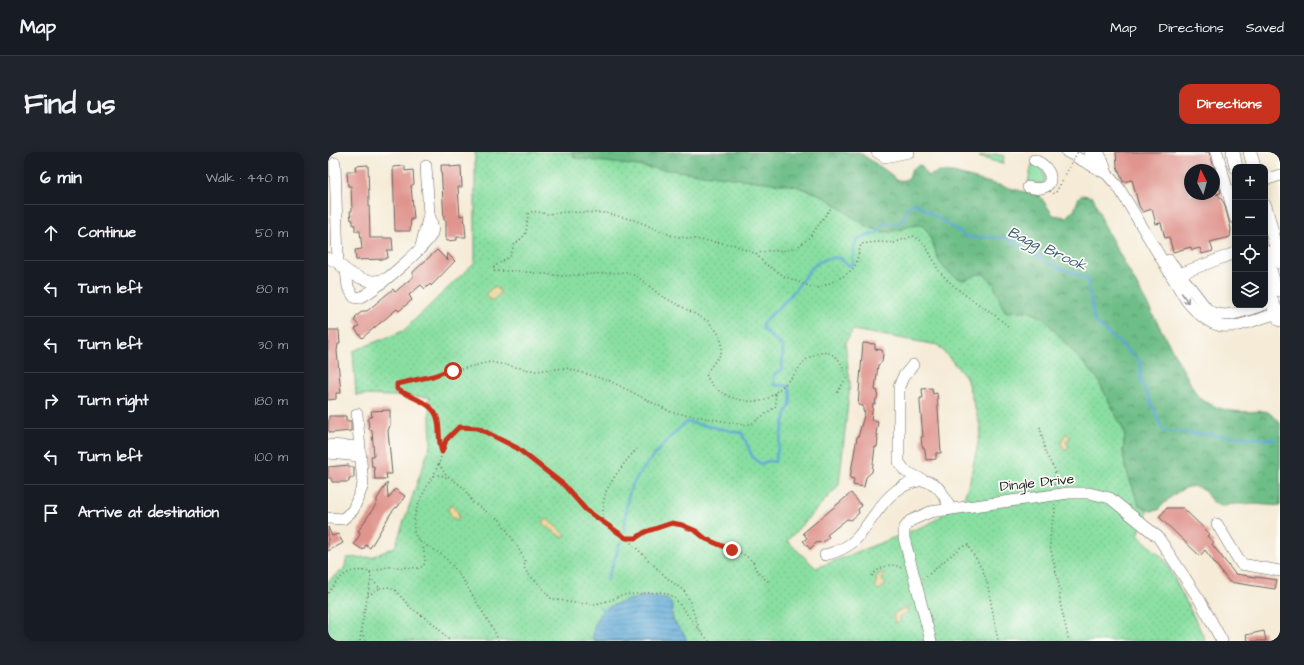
<!DOCTYPE html>
<meta charset="utf-8">
<style>
body{margin:0;font-family:"Architects Daughter",sans-serif;background:#20242c;color:#f1f3f6}
.controls{position:absolute;right:12px;top:12px;display:grid;overflow:hidden;border-radius:8px;box-shadow:0 2px 10px #0003}
.controls button{width:36px;height:36px;display:grid;place-items:center;padding:0;border:0;border-bottom:1px solid #363941;background:#171b24;color:#f1f3f6;font:20px sans-serif}
.compass{position:absolute;left:856px;top:12px;width:36px;height:36px;border-radius:50%;background:#171b24;box-shadow:0 2px 10px #0003;rotate:354deg}
.stop{position:absolute;width:12px;height:12px;margin:-9px;border:3px solid #c8321e;border-radius:50%;background:#fff}
.stop.end{background:#c8321e;border-color:#fff;box-shadow:0 1px 4px #0008}
.list{margin:0;padding:0;list-style:none}
h2{display:flex;justify-content:space-between;align-items:center;height:52px;margin:0;padding:0 16px;font-size:17px}
h2 small{font-size:13px;font-weight:400;color:#9ea1a6}
.list li{display:grid;grid-template-columns:26px 1fr auto;gap:12px;align-items:center;box-sizing:border-box;height:56px;padding:0 16px;border-top:1px solid #363941}
.list b{display:block;font-size:15px;white-space:nowrap}
.list em{font-size:13px;font-style:normal;color:#9ea1a6}
.icon{flex:none;width:22px;height:22px;fill:none;stroke:currentColor;stroke-width:2;stroke-linecap:round;stroke-linejoin:round}
.map{position:relative;flex:none;width:952px;height:489px;overflow:hidden;border-radius:12px}
header{display:flex;align-items:center;gap:24px;box-sizing:border-box;height:56px;padding:0 20px;background:#171b24;border-bottom:1px solid #363941}
header strong{font-size:19px}
nav{display:flex;gap:22px;margin-inline-start:auto;font-size:14px}
.intro{display:flex;align-items:center;justify-content:space-between;box-sizing:border-box;height:96px;padding:0 24px}
h1{margin:0;font-size:28px}
.button{padding:10px 18px;border-radius:12px;background:#c8321e;color:#fff;font-size:14px;font-weight:700}
main{display:flex;gap:24px;padding:0 24px}
aside{flex:1;background:#171b24;border-radius:12px;box-shadow:0 2px 10px #0003}
.map>svg:first-child{display:block}
</style>
<header>
<strong>Map</strong>
<nav><a>Map</a><a>Directions</a><a>Saved</a></nav>
</header>
<div class="intro"><h1>Find us</h1><a class="button">Directions</a></div>
<main>
<aside>
<h2>6 min<small>Walk · 440 m</small></h2>
<ul class="list">
<li><svg class="icon" aria-label="ahead" viewBox="0 0 24 24"><path d="M12 20V5M6 11l6-6 6 6"/></svg><div><b>Continue</b></div><em>50 m</em></li>
<li><svg class="icon" aria-label="left" viewBox="0 0 24 24"><path d="M17 20v-9H6M10 6l-5 5 5 5"/></svg><div><b>Turn left</b></div><em>80 m</em></li>
<li><svg class="icon" aria-label="left" viewBox="0 0 24 24"><path d="M17 20v-9H6M10 6l-5 5 5 5"/></svg><div><b>Turn left</b></div><em>30 m</em></li>
<li><svg class="icon" aria-label="right" viewBox="0 0 24 24"><path d="M7 20v-9h11M14 6l5 5-5 5"/></svg><div><b>Turn right</b></div><em>180 m</em></li>
<li><svg class="icon" aria-label="left" viewBox="0 0 24 24"><path d="M17 20v-9H6M10 6l-5 5 5 5"/></svg><div><b>Turn left</b></div><em>100 m</em></li>
<li><svg class="icon" aria-label="arrive" viewBox="0 0 24 24"><path d="M6 21V4h12l-3 4 3 4H6"/></svg><div><b>Arrive at destination</b></div></li>
</ul>
</aside>
<div class="map">
<svg width="952" height="489" viewBox="0 0 952 489">
<defs>
<pattern id="grass-dots" width="8" height="8" patternUnits="userSpaceOnUse"><rect width="8" height="8" fill="#89dfa2"/><path d="M2 2h.1M6 6h.1" fill="none" stroke="#76bf8b" stroke-width="1.8" stroke-linecap="round"/></pattern>
<pattern id="forest-crowns" width="20" height="18" patternUnits="userSpaceOnUse"><rect width="20" height="18" fill="#6ebe88"/><path d="M2 6a3 3 0 1 1 6 0M12 15a3 3 0 1 1 6 0" fill="none" stroke="#5a9a6e"/></pattern>
<pattern id="sand-dots" width="8" height="8" patternUnits="userSpaceOnUse"><rect width="8" height="8" fill="#eeda9e"/><path d="M2 2h.1M6 6h.1" fill="none" stroke="#ccba88" stroke-width="1.8" stroke-linecap="round"/></pattern>
<pattern id="water-rules" width="6" height="5" patternUnits="userSpaceOnUse"><rect width="6" height="5" fill="#5ea9d6"/><path d="M0 2.5h6" fill="none" stroke="#4d89ad"/></pattern>
</defs>
<rect width="100%" height="100%" fill="#fdfcf7"/>
<filter id="ink" filterUnits="userSpaceOnUse"><feTurbulence type="fractalNoise" baseFrequency=".025" numOctaves="2"/><feDisplacementMap in="SourceGraphic" scale="8" xChannelSelector="R" yChannelSelector="G"/><feConvolveMatrix kernelMatrix="1 2 1 2 8 2 1 2 1" color-interpolation-filters="sRGB"/></filter>
<filter id="wash" filterUnits="userSpaceOnUse"><feTurbulence type="fractalNoise" baseFrequency=".012" numOctaves="4" result="noise"/><feDisplacementMap in="SourceGraphic" scale="16" xChannelSelector="R" yChannelSelector="G"/><feGaussianBlur stdDeviation="0.9" result="paint"/><feColorMatrix in="noise" values="0 0 0 0 0 0 0 0 0 0 0 0 0 0 0 0 0 1.4 0 .05"/><feComposite in="paint" operator="in"/></filter>
<g filter="url(#wash)">
<rect width="100%" height="100%" fill="#f5ebd7"/>
<g fill="url(#grass-dots)" stroke="#527e5f" fill-rule="evenodd">
<path d="M147 0H323L540 22 780 215 823 349 810 383 837 408 878 489H0V429L16 417 19 406 44 405 67 395 103 291 101 245 28 243 25 199 75 179 147 110ZM525 178 610 193 638 225 653 277 642 328 635 349 601 372 488 416 459 389 511 333 522 232 517 191Z"/>
<polygon points="668,2 676,4 675,12 651,5"/>
</g>
<path fill="url(#forest-crowns)" stroke="#456d52" d="M245 0H531C544 10 558 17 570 29L581 27 584 17 591 13 594 14 599 24 612 20 625 21 712 44 725 63 738 65 747 56 751 45 754 43 765 45 778 77 870 245C892 260 909 261 935 259L940 260 952 270V354C937 353 921 351 906 352 902 352 897 355 894 354 885 353 882 347 878 341 863 323 840 347 830 358L823 359 811 353 797 314 795 300 797 281 769 226 714 165 699 159 678 160C669 149 671 134 658 124 650 118 644 127 636 128 630 128 622 121 618 118 606 107 605 82 596 75 588 68 568 82 556 80 532 75 517 57 496 45 488 40 477 38 468 34L246 6Z"/>
<g fill="url(#sand-dots)" stroke="#857b5d">
<polygon points="165,135 167,135 172,138 171,143 163,149 158,142"/>
<polygon points="738,281 743,285 738,289 741,296 737,299 733,291"/>
<polygon points="122,353 125,353 131,362 130,368 124,366 120,357"/>
<polygon points="219,367 238,383 238,384 233,385 217,374 214,370"/>
<polygon points="553,421 556,422 554,428 558,433 551,438 547,434 549,424"/>
<polygon points="576,456 579,456 580,460 573,464 571,470 567,471 565,462"/>
</g>
<polygon fill="#89dfa2" stroke="#527e5f" points="704,12 714,17 717,27 715,32 700,30"/>
<path fill="url(#water-rules)" stroke="#3d6279" d="M312 445C320 445 340 442 344 453 346 457 343 463 345 468 350 476 357 480 359 489H265C264 454 284 453 312 445Z"/>
<g fill="none" stroke-linecap="round" stroke-linejoin="round">
<g stroke="#5ea9d6" stroke-width="2.5">
<path d="M296 379C298 367 298 346 303 336 310 320 345 280 359 270L414 281 425 306 433 312 440 309 447 310 458 261C464 251 464 244 460 234L446 233V223L454 217 455 195 435 177 434 172C443 162 454 154 463 143 478 125 484 104 512 106L520 113 523 114 525 112 526 93 531 86 550 81 556 70 569 72 576 68 578 56 587 51 639 85 678 86 727 114 759 126 767 170 812 209 813 228 835 279 948 288"/>
<polyline points="279,428 292,391"/>
<polyline points="273,456 275,462"/>
</g>
</g>
<g id="blocks">
<g fill="#e0948e">
<polygon points="788,0 881,0 887,18 862,18 862,42 886,42 887,18 893,41 888,42 890,42 896,51 903,77 902,85 882,90 885,99 874,102 872,96 864,98 863,95 845,100 841,85 837,86 833,71 828,72 824,57 815,60 811,54 804,28 795,30 789,14"/>
<polygon points="40,13 42,86 64,86 65,98 59,98 60,105 57,107 28,108 27,98 34,97 32,79 27,79 27,73 25,73 25,68 23,68 22,59 24,59 23,34 20,34 19,19 28,19 27,14"/>
<polygon points="113,13 122,13 122,15 133,14 134,35 130,35 132,64 136,63 138,85 129,85 129,88 118,89 118,68 116,68"/>
<polygon points="77,14 77,19 85,18 86,32 83,34 86,67 83,67 82,79 67,79 65,15"/>
<polygon points="109,98 120,109 119,101 127,109 103,134 102,132 97,137 93,133 81,143 84,148 71,159 69,157 34,186 27,177 31,174 26,168 28,167 27,165 35,159 39,159 65,137 67,140 85,125 85,120"/>
<polygon points="0,178 11,178 12,192 10,192 9,199 13,241 8,241 8,247 0,248"/>
<polygon points="535,191 547,192 547,197 554,198 555,201 554,210 550,213 547,238 550,239 549,247 548,247 547,252 545,252 543,268 550,269 548,282 550,282 549,286 550,286 549,295 547,295 544,320 538,325 536,335 525,333 526,327 522,326 529,285 530,285 537,260 535,259 535,254 530,253"/>
<polygon points="604,236 605,242 609,241 613,301 608,301 608,307 598,308 597,298 594,294 593,285 595,285 592,251 592,246 595,246 594,237"/>
<polygon points="62,258 62,273 60,279 64,322 58,322 59,327 47,327 46,314 44,315 43,304 46,304 44,279 41,277 40,267 44,264 43,259"/>
<polygon points="1,264 18,264 18,269 23,269 23,279 2,281 0,278"/>
<polygon points="21,313 21,315 26,315 26,326 21,326 21,330 4,330 3,326 0,326 0,315"/>
<polygon points="59,331 60,347 67,337 77,344 69,356 68,355 63,361 42,396 38,393 35,398 26,392 31,384 32,380 30,379 49,351 49,347"/>
<polygon points="523,341 534,354 530,357 531,361 523,368 519,367 499,383 501,385 494,391 493,390 488,391 482,397 475,389 479,386 475,381"/>
<polygon points="839,356 855,356 882,382 879,384 886,390 884,392 907,422 949,428 947,437 901,430 877,398 872,404 831,365"/>
<polygon points="0,375 4,384 10,382 15,391 0,399"/>
<polygon points="936,479 938,489 920,489 918,483"/>
</g>
</g>
</g>
<g filter="url(#ink)">
<use href="#blocks" fill-opacity="0" stroke="#68645d" stroke-width="1"/>
<g fill="none" stroke-linecap="round" stroke-linejoin="round">
<defs>
<g id="minor">
<polyline points="549,0 557,5 581,0"/>
<polyline points="739,0 779,22 769,7 761,0"/>
<path d="M770 0 775 9 779 22 791 36 858 148C890 188 907 174 950 161L952 159"/>
<polyline points="889,0 907,66"/>
<polyline points="7,11 10,111"/>
<polyline points="98,14 101,63"/>
<polyline points="937,28 952,23"/>
<path d="M700 35C729 43 728 16 706 8"/>
<path d="M0 106 10 111 18 118 20 135 26 145 31 146C44 141 101 93 104 81 106 75 103 68 101 63L93 94"/>
<path d="M841 108 879 157C894 170 918 158 935 153"/>
<path d="M18 118C29 126 43 132 56 127"/>
<polyline points="846,124 907,101"/>
<polyline points="585,213 575,225 571,235 571,310 577,319 595,328"/>
<polyline points="0,293 31,295"/>
<polyline points="0,301 32,304"/>
<polyline points="0,366 15,367 25,358 35,333 29,262"/>
<polyline points="889,372 913,412 952,419"/>
<path d="M497 403C509 400 520 396 529 386 548 364 559 335 590 329 608 326 617 343 622 357"/>
<polyline points="603,489 576,386 576,377 582,369 602,360 741,341 761,341 782,346 830,385 871,447 894,489"/>
</g>
<g id="major">
<polyline points="905,0 908,15"/>
<polyline points="922,0 926,15"/>
<polyline points="937,54 952,110"/>
<polyline points="937,100 947,135 952,138"/>
<polyline points="937,123 944,150 952,168"/>
</g>
</defs>
<use href="#minor" stroke="#68645d" stroke-width="12"/>
<use href="#major" stroke="#68645d" stroke-width="14"/>
<g stroke="#68645d" stroke-width="1.5" stroke-dasharray="1 3" stroke-linecap="butt">
<path d="M428 102C438 97 448 100 459 98 481 95 490 71 503 56"/>
<path d="M447 241C444 243 440 247 437 248 417 253 383 243 378 221L393 202V186L387 177 380 169 332 143 310 125 298 120 234 124 190 119H166V115L182 104 186 93 193 87 198 81 200 62 205 59 219 62 239 60 278 61 309 69 345 84 407 93 428 102 437 112 458 125 483 135 491 136 516 124 524 118 528 112 533 92 549 90 566 91 585 84C600 90 603 107 612 120 630 142 659 155 680 174"/>
<polyline points="712,275 718,302 727,318 726,334"/>
<path d="M114 300C110 289 112 280 110 269 107 250 82 246 69 237V232L162 210 207 219 238 216 282 229 343 260 417 273 425 271 448 254 447 241C452 236 458 232 463 226 469 220 473 212 479 207 499 192 515 205 518 226L508 243"/>
<polyline points="111,312 117,322 136,336 145,351 172,368 192,399 197,409 196,415 199,421 214,435 222,446 245,451 268,452 283,448 294,443 335,440 346,445 371,478"/>
<polyline points="106,324 113,323 120,326"/>
<polyline points="727,352 727,360 723,375 722,394 732,438 732,451 741,489"/>
<path d="M276 371C275 361 274 353 277 343 279 333 301 304 309 297"/>
<path d="M298 386C314 386 327 373 344 371 358 369 368 382 379 388 393 396 412 397 424 409 426 411 426 414 428 417 431 422 436 426 441 430"/>
<polyline points="42,420 59,415 92,416 96,413 97,408 95,393"/>
<path d="M544 424C550 416 564 409 573 416"/>
<polyline points="595,427 633,395 640,393 654,417 659,429 670,489"/>
<polyline points="52,436 60,435 67,438 83,456 106,472 122,489"/>
<path d="M0 441C13 424 19 415 42 420L43 427 33 476 37 489"/>
<polyline points="40,444 52,436 43,427"/>
<polyline points="32,489 33,479"/>
<path d="M170 489C168 480 161 471 156 462 143 442 132 419 114 403 104 394 88 394 86 378 84 357 97 339 106 322 116 303 113 290 131 275L149 276 189 296 235 333 258 358 299 387 338 425 356 439 360 445 372 479 381 489"/>
</g>
<use href="#minor" stroke="#fff" stroke-width="11"/>
<use href="#major" stroke="#fff" stroke-width="13"/>
<polyline stroke="#68645d" stroke-width="1.5" stroke-dasharray="1 3" stroke-linecap="butt" points="722,39 727,42 749,1 751,0"/>
</g>
<defs><path id="oneway-shaft" d="M-6 0H5M1.5-3L5.5 0L1.5 3" fill="none" stroke-width="1.6" stroke-linecap="round" stroke-linejoin="round"/></defs>
<use stroke="#999" href="#oneway-shaft" transform="translate(857 146) rotate(56)"/>
</g>
<g fill="none" stroke-linecap="round" stroke-linejoin="round" filter="url(#ink)">
<path stroke="#c8321e" stroke-width="5" d="M125 219 116 220 105 224 69 232V237C82 246 107 250 110 269 112 280 110 289 114 300L118 288 131 275 150 276 189 296 236 333 258 358 298 386H308L317 380 344 371 354 373 368 379 378 387 404 398"/>
</g>
<g text-anchor="middle" dominant-baseline="central" stroke-width="3.5" stroke-linejoin="round" paint-order="stroke">
<g font-size="14" fill="#1c1c1c" stroke="#fdfcf7">
<text transform="translate(709 331) rotate(-6)">Dingle Drive</text>
</g>
<g font-size="15" font-style="italic" fill="#3a5b70" stroke="#fdfcf7">
<text transform="translate(719 97) rotate(25)">Bagg Brook</text>
</g>
</g>
</svg>
<div class="controls">
<button>+</button>
<button>−</button>
<button><svg class="icon" aria-label="locate" viewBox="0 0 24 24"><circle cx="12" cy="12" r="6"/><path d="M12 2v4M12 18v4M2 12h4M18 12h4"/></svg></button>
<button><svg class="icon" aria-label="layers" viewBox="0 0 24 24"><path d="M12 4l9 5-9 5-9-5zM3 14l9 5 9-5"/></svg></button>
</div>
<svg class="compass" viewBox="-18 -18 36 36"><path d="M0-13l5 13h-10z" fill="#e53935"/><path d="M0 13l5-13h-10z" fill="#9ea1a6"/></svg>
<div class="stop" style="left:125px;top:219px"></div>
<div class="stop end" style="left:404px;top:398px"></div>
</div>
</main>
